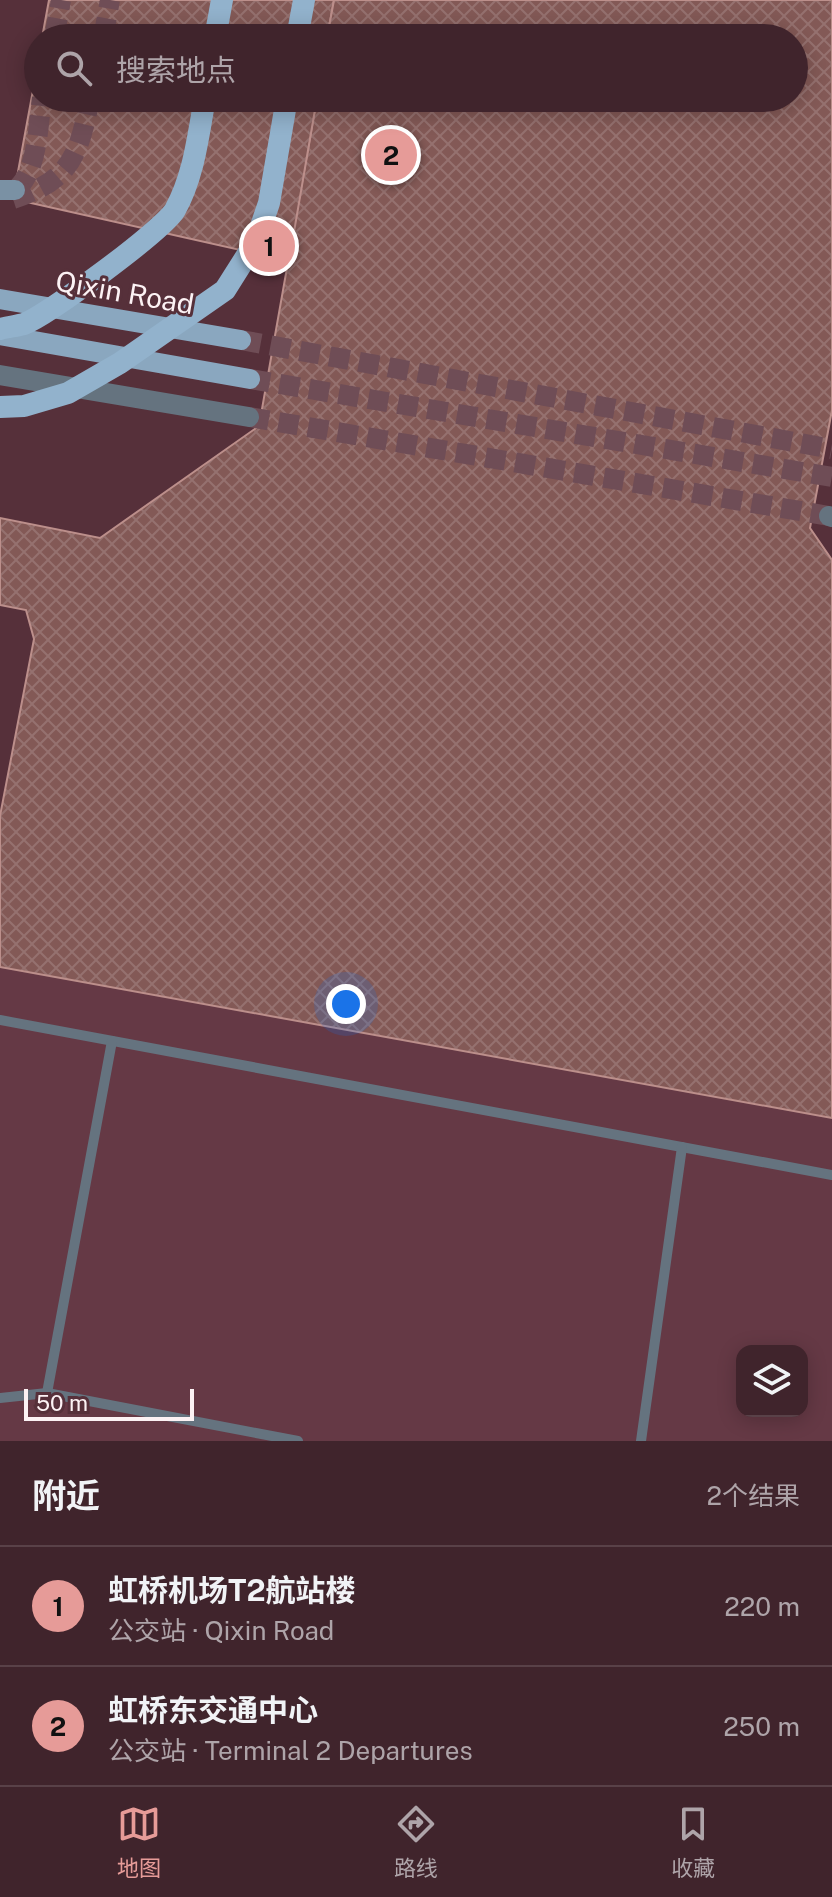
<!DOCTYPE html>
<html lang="zh">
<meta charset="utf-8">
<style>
body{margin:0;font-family:"Public Sans","Noto Sans SC",sans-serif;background:#472c34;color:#f1f3f6}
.controls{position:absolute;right:24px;bottom:24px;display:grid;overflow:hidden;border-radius:16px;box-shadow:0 4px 20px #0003}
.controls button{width:72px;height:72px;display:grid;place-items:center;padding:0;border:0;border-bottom:2px solid #594148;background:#40242c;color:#f1f3f6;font:40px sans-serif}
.scale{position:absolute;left:24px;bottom:20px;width:170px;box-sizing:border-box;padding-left:8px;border:4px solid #fcf2f4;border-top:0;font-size:22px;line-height:28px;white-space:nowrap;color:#fcf2f4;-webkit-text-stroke:6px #56303a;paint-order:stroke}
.you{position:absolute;left:346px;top:1004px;width:28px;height:28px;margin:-20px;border:6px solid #fff;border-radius:50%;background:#1a73e8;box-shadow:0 0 0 12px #1a73e833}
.badge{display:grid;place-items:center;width:52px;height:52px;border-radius:50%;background:#e69b98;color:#111;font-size:26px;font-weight:700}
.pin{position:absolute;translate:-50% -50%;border:4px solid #fff;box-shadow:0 2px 8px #0006}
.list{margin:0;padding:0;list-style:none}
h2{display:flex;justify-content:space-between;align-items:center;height:104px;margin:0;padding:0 32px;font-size:34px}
h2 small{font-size:26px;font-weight:400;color:#aea4a9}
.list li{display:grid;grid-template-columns:52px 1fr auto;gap:24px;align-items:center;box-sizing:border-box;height:120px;padding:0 32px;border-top:2px solid #594148}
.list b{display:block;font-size:30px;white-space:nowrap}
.list p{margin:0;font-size:26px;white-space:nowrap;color:#aea4a9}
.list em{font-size:26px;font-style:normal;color:#aea4a9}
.icon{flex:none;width:44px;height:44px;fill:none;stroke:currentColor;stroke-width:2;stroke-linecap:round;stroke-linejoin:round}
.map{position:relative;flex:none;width:832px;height:1441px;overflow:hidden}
.search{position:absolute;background:#40242c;box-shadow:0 4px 20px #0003;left:24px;right:24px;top:24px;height:88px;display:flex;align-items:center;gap:20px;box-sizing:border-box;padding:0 28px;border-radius:44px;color:#aea4a9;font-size:30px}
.sheet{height:344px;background:#40242c}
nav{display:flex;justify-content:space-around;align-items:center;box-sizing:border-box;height:112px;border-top:2px solid #594148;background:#40242c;font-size:22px;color:#aea4a9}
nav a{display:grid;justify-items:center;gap:4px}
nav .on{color:#e69b98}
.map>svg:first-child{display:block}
</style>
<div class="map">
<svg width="832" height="1441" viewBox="0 0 832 1441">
<defs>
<pattern id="building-cross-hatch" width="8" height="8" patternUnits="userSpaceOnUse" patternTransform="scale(2)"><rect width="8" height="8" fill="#835956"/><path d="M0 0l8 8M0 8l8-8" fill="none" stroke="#95716f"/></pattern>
</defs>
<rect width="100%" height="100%" fill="#56303a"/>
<path fill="#653945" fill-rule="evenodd" d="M832 0V410L810 528 832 560V1441H0V816L34 639 26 610 0 605V518L100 538 259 426 794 98V38ZM742 1351H802V1411H742Z"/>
<g fill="url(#building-cross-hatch)" stroke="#bc8f8b" stroke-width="2">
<polygon points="49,0 334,0 327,38 42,38"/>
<polygon points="334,0 832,0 832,410 810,528 832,560 832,1118 0,967 0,816 34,639 26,610 0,605 0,518 100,538 259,426 317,98 794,98 794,38 327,38"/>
<polygon points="38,63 38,98 317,98 289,261 13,199"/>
</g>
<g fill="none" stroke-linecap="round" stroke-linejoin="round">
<polyline stroke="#6f4d56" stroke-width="20" stroke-dasharray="20 10" stroke-linecap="butt" points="249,417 829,516"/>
<g stroke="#6f4d56" stroke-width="20" stroke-dasharray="20 10" stroke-linecap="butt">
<polyline points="54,38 61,0"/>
<polyline points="103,38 110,0"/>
<path d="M15 190C38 173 38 124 42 98"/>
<path d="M13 199C72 180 79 154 90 98"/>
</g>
<g stroke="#6f4d56" stroke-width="20" stroke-dasharray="20 10" stroke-linecap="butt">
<polyline points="241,340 832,449"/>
<polyline points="250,379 832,477"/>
</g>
<g stroke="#65737f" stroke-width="10">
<polyline points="0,1020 832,1175"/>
<polyline points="47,1393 112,1041"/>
<polyline points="0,1398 47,1393 298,1441"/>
<polyline points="641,1441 682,1147"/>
</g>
<g stroke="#65737f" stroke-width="20">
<polyline points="0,375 249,417"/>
<polyline points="829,516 832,517"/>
</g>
<polyline stroke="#7a91a4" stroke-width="20" points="0,190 15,190"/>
<g stroke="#8aa7bf" stroke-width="20">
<polyline points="0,299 241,340"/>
<polyline points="0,335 250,379"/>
</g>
<g stroke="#92b2cc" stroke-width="22">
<polyline points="215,38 222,0"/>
<polyline points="297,38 304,0"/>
<polyline points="256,241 269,203 287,98"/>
</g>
<g stroke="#92b2cc" stroke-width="22">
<path d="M0 329C8 327 16 326 24 324 49 314 162 231 175 210 194 176 198 136 205 98"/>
<polyline points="0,407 24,406 68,393 120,363 225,290 256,241"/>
</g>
</g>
<g text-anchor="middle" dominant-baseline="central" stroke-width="6" stroke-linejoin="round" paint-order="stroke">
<g font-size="28" fill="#fcf2f4" stroke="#56303a">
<text transform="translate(125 292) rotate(10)">Qixin Road</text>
</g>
</g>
</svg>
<div class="controls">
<button><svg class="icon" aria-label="layers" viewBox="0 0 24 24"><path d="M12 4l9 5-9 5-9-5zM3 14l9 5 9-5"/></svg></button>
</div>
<div class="scale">50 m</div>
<div class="you"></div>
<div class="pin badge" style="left:269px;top:246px">1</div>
<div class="pin badge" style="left:391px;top:155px">2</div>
<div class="search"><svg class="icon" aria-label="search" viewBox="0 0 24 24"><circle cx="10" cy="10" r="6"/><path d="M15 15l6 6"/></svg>搜索地点</div>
</div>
<section class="sheet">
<h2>附近<small>2个结果</small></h2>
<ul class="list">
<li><span class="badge">1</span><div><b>虹桥机场T2航站楼</b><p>公交站 · Qixin Road</p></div><em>220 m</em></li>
<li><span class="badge">2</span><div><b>虹桥东交通中心</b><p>公交站 · Terminal 2 Departures</p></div><em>250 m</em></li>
</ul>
</section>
<nav>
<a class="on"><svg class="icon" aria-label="map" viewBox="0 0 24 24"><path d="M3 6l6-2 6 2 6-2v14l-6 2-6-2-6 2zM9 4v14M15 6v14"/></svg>地图</a>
<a><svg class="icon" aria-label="directions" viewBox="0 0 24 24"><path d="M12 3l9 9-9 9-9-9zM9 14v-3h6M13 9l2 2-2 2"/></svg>路线</a>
<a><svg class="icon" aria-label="saved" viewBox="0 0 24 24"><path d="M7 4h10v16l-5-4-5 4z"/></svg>收藏</a>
</nav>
